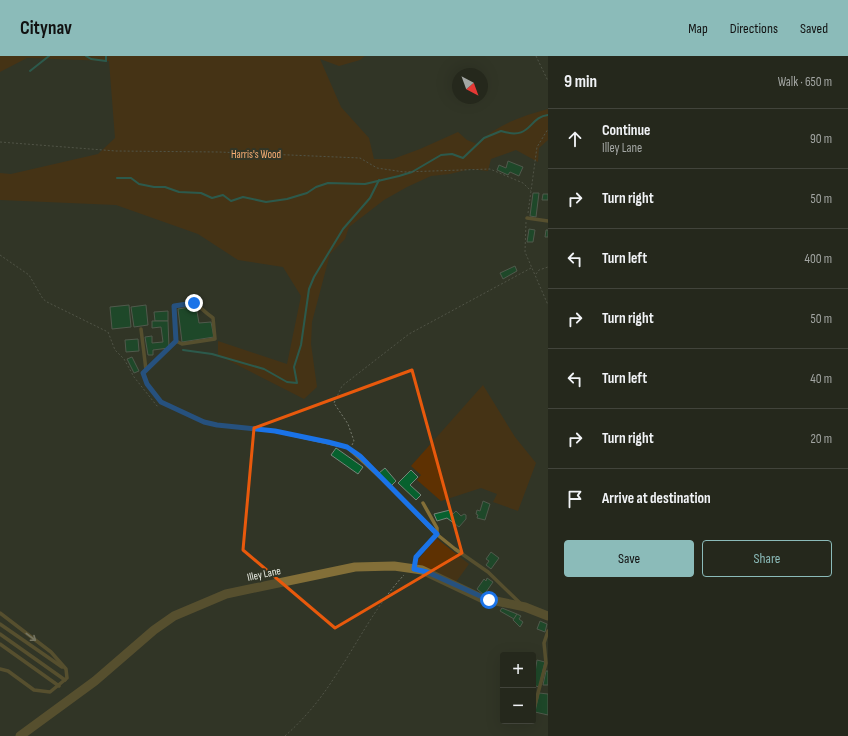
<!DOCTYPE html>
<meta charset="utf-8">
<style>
body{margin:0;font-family:"Sofia Sans Condensed",sans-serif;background:#2d3025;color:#f1f3f6}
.controls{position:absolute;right:12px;bottom:12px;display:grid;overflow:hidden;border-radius:4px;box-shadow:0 4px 16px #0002}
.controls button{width:36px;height:36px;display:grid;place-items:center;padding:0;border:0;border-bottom:1px solid #42443b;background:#25281c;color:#f1f3f6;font:20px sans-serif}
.compass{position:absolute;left:452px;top:12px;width:36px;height:36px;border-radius:50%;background:#25281c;box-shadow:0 4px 16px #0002;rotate:139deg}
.stop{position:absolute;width:12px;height:12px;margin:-9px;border:3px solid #1a73e8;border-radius:50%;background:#fff}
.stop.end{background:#1a73e8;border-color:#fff;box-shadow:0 1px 4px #0008}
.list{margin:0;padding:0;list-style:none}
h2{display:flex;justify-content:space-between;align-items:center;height:52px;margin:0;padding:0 16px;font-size:17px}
h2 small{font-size:13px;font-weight:400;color:#a3a6a3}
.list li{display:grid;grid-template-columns:26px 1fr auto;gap:12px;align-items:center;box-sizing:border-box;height:60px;padding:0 16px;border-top:1px solid #42443b}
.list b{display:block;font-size:15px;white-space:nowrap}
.list p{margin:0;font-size:13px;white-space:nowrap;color:#a3a6a3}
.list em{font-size:13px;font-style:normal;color:#a3a6a3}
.actions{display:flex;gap:8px;padding:12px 16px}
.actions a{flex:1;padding:9px 0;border:1px solid #8bbbb9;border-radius:4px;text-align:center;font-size:14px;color:#8bbbb9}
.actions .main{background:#8bbbb9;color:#111}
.icon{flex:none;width:22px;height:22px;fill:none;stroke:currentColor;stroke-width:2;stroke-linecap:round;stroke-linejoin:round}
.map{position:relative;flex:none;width:548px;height:680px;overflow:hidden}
header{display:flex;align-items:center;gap:24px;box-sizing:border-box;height:56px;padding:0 20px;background:#8bbbb9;color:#111}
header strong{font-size:19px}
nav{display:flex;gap:22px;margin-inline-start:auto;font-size:14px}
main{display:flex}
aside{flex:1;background:#25281c}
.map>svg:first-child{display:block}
</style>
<header>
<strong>Citynav</strong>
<nav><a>Map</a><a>Directions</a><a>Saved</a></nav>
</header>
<main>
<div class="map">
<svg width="548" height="680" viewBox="0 0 548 680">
<rect width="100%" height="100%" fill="#313526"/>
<g fill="#5e3102">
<path d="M0 0H365L360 4 339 10 320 3 341 51 369 82 374 103H393L420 93 458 76 467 84 477 88C496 69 522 60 548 53V84L539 92 538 106 516 94 491 103 488 115 470 113 450 118 431 120 407 131 384 144 349 171 345 183 330 198 312 266 311 288 317 331 304 343 218 299V285L287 308 301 240 283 211 238 204 198 178 116 149 0 144V117L11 118 98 98 115 82 109 5 27 2 0 16Z"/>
<polygon points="483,329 515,381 536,407 518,455 493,446 497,438 481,432 441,445 417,424 421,419 411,410"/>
<polygon points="436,482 469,508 456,526 413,510"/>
</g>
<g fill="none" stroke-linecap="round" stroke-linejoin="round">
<g stroke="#27887b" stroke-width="2">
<polyline points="86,0 91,3 106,5 106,0"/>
<polyline points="30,15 49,0"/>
<path d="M117 122H131L139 128 154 131H165L179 136 201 137 212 142 223 139 231 145 243 141 266 146 287 143 307 137 316 131 328 127 365 128 399 120 412 116 441 99 452 98 463 102 484 82 501 75C532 85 528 61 548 59"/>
<polyline points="183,294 212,298 264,313 287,326 297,327 294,311 301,289 309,233 314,221 343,173 370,142 379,124"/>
</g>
</g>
<g fill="#07612e" stroke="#768579">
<polygon points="508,105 523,111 519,120 510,116 508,119 497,114 499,109 506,112"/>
<polygon points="533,137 539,137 536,161 530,160"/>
<polygon points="543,138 548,138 548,144 542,144"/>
<polygon points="529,173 535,174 533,186 527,186"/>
<polygon points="546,174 548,174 548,181 545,181"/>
<polygon points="515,210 517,215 503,223 500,217"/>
<polygon points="129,249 131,271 112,273 110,251"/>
<polygon points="146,249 148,269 134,271 131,251"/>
<polygon points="196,250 199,267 211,266 214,281 182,286 178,253"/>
<polygon points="168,255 168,265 155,265 154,256"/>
<polygon points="152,265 168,265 169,292 153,294 153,299 148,299 145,281 152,280 152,287 163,286 161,271 152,272"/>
<polygon points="138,283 139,295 126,296 125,284"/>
<polygon points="132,301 139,315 134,317 127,303"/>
<polygon points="336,392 363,411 358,418 331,399"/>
<polygon points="385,412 396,425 391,430 379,417"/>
<polygon points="411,414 418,421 410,429 421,439 416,444 398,427"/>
<polygon points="483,445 490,448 485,464 477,462 478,459 476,458 477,454 480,455"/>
<polygon points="450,454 453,458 456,455 461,460 464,458 466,459 466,463 459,471 447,462 437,465 434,458"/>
<polygon points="491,496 499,502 491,513 486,509 489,505 486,503"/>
<polygon points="487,522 493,526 484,539 477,533 484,523 486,525"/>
<polygon points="502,552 517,558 514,563 500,555"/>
<polygon points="517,558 521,560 519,563 523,566 520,571 513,564"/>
<polygon points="540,565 547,568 545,576 537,573"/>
<polygon points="537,604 545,606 539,631 533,629"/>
<polygon points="546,615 548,615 548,629 543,629"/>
<polygon points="539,637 548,638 548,659 535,656"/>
</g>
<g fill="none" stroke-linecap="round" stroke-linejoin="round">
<g stroke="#767a6d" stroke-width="1" stroke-dasharray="2 2" stroke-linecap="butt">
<polyline points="536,0 548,25"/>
<polyline points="0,86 116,95 219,96 360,102 377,112 404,116 490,113 523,127 531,135"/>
<polyline points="528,157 537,91 548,73"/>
<polyline points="526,166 525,196 548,249"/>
<polyline points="0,199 29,219 43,243 47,246 108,276 115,294 124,303 134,321 157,350 159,350"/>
<polyline points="536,218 539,214 548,211"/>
<polyline points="352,389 354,385 348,368 334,347 342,330 409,278 531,212"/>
<polyline points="415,505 416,501 434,481"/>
<path d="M285 680C304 663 320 644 334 622 357 588 376 549 404 519"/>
</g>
<g stroke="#836f38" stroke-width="3.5">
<polyline points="527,162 548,165"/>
<polyline points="141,273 146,314"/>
<path d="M176 285 182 288 215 283 213 262C192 247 202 245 174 250L176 285 143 317 147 328 161 346 204 366 217 369 275 375 347 391 391 431 434 476 455 493 488 516 522 549"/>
<polyline points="423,447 437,472 437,478"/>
<polyline points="0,557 51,596 66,613 67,622 50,636 34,634 8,615 0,613"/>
<polyline points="0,568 62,611"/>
<polyline points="0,578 65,624"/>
<polyline points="0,588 59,630"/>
<polyline points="533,656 546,607 544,587 548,575"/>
</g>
<polyline stroke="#836f38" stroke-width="9" points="20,680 95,625 154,574 174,560 226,538 355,511 394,510 422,514 481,542 525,551 548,560"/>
</g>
<defs><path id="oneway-shaft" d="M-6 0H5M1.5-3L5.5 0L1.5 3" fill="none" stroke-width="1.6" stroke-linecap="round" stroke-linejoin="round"/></defs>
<use stroke="#c7c2a8" href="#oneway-shaft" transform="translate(31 581) rotate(37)"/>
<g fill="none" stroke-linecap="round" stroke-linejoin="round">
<polyline stroke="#1a73e8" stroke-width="5" points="194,247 174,250 176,285 143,317 147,328 161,346 204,366 217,369 275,375 328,386 347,391 360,400 437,478 416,501 414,513 427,516 489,544"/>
</g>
<path d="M0 0H548V680H0ZM412 314 462 497 335 572 243 494 254 372Z" fill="#313526" fill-opacity=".55" fill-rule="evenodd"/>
<path fill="none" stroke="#e8590c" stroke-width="3" stroke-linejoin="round" d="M412 314 462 497 335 572 243 494 254 372Z"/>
<g text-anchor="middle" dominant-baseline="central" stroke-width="4" stroke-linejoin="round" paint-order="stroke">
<g font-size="11" fill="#f9af75" stroke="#313526">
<text x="256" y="98">Harris's Wood</text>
</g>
<g font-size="11" fill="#ebeee5" stroke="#313526">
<text transform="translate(264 518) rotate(-12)">Illey Lane</text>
</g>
</g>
</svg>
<div class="controls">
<button>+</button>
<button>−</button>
</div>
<svg class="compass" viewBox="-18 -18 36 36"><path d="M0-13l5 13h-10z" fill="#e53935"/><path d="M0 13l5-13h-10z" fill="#a3a6a3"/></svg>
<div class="stop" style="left:489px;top:544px"></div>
<div class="stop end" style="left:194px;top:247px"></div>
</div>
<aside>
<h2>9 min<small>Walk · 650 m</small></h2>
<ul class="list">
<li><svg class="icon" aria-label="ahead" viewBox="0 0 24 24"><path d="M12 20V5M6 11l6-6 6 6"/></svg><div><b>Continue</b><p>Illey Lane</p></div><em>90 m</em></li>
<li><svg class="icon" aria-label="right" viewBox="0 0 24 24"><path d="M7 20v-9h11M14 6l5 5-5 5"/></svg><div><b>Turn right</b></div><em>50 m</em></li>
<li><svg class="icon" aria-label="left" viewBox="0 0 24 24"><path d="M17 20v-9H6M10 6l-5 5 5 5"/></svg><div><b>Turn left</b></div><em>400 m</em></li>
<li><svg class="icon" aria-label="right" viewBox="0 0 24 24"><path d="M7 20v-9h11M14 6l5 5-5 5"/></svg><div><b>Turn right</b></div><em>50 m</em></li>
<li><svg class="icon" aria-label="left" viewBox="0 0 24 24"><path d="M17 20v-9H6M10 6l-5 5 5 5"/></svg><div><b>Turn left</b></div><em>40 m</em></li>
<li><svg class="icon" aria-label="right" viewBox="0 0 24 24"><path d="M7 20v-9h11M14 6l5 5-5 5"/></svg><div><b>Turn right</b></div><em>20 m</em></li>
<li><svg class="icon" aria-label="arrive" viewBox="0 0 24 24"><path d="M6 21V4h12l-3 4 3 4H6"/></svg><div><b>Arrive at destination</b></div></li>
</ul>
<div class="actions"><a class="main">Save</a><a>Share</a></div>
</aside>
</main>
